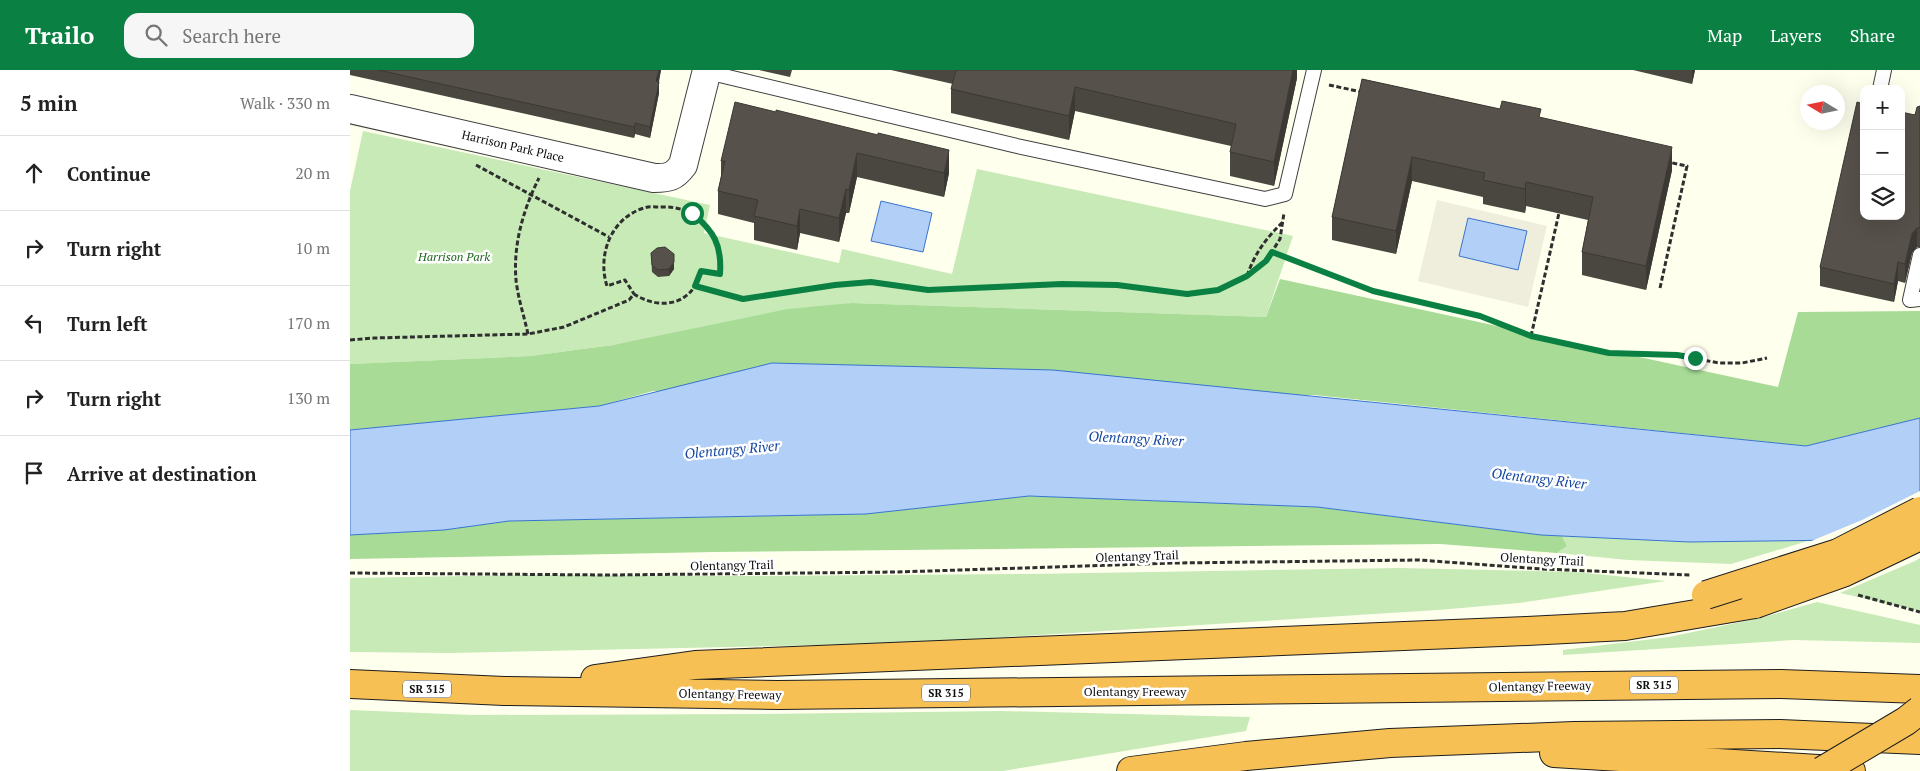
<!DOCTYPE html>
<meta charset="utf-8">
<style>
body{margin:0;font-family:"PT Serif",serif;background:#f6f6f6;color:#222}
.controls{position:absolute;right:15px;top:15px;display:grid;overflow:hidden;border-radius:10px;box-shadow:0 5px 20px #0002}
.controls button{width:45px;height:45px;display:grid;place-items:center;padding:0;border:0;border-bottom:1px solid #e0e0e0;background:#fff;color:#222;font:25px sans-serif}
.compass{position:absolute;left:1450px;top:15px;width:45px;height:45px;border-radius:50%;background:#fff;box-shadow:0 5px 20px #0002;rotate:280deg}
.stop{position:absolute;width:15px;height:15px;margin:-11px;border:4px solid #0b8043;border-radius:50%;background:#fff}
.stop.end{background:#0b8043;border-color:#fff;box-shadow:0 1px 5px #0008}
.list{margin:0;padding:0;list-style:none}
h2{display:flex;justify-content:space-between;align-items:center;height:65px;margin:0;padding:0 20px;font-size:21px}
h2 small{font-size:16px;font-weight:400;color:#767676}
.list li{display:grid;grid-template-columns:32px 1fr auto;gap:15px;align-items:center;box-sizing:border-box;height:75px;padding:0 20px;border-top:1px solid #e0e0e0}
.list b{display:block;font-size:19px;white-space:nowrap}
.list em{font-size:16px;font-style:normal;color:#767676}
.icon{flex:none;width:28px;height:28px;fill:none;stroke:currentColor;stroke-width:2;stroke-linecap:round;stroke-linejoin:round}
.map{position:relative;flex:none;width:1570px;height:701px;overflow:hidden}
header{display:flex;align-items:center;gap:30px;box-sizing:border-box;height:70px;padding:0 25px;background:#0b8043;color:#fff}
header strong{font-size:24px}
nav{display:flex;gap:28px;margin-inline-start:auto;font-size:18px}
.search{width:350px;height:45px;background:#f6f6f6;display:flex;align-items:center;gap:12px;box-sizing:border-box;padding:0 18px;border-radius:15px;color:#767676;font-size:19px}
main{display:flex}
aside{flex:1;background:#fff}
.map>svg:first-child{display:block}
</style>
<header>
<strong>Trailo</strong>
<div class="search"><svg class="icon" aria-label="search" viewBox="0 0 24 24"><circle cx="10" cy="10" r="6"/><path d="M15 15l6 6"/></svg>Search here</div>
<nav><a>Map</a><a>Layers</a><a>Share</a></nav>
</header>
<main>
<aside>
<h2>5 min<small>Walk · 330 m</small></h2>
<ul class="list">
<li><svg class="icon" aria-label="ahead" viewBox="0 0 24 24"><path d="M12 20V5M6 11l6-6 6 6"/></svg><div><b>Continue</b></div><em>20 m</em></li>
<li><svg class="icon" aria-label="right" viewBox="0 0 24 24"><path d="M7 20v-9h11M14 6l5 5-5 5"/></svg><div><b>Turn right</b></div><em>10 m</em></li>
<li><svg class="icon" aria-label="left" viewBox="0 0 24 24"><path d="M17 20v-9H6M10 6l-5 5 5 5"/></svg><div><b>Turn left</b></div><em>170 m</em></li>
<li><svg class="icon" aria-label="right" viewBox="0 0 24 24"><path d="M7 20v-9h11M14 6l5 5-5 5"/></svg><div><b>Turn right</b></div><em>130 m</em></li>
<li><svg class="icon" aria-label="arrive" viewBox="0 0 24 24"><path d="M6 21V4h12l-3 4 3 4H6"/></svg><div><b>Arrive at destination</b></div></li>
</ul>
</aside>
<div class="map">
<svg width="1570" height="701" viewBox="0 0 1570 701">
<rect width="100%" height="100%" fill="#ffe"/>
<g fill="#c7eab7">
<polygon points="13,61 360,135 354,163 489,193 492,179 602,204 627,99 943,166 916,247 502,233 263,275 180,286 0,294 0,121"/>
<polygon points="1212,466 1339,472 1461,470 1381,494 1278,490 1207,483 1217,476"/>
<polygon points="1570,488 1570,541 1490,523 1565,491"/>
<polygon points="1050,498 1226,502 1316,511 1169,533 1088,540 560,573 100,583 0,582 0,508 173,505 396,506 680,504"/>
<polygon points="1467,532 1570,555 1570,573 1444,570 1213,585 1213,580 1319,567 1410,548"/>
<polygon points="0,640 122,645 414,644 651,641 900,647 896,661 653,701 0,701"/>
</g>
<g fill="#a7db96">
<polygon points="930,209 1428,317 1448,242 1570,241 1570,348 1456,376 964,325 303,321 249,336 0,360 0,294 180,286 263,275 438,239 502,233 916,247"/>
<polygon points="679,426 967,437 1191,465 1212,466 1217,476 1207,483 1090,474 364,482 0,489 0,465 94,460 159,451 516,444"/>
</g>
<polygon fill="#efeedd" points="1087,130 1197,156 1178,237 1068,211"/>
<g fill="#b2cff7" stroke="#3874cf">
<polygon points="531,131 582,143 573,182 521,171"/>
<polygon points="1118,148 1177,161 1168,200 1109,186"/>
<polygon points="422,293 703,300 1456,376 1570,348 1570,469 1339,472 1191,465 967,437 679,426 516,444 159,451 94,460 0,465 0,360 249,336"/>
</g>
<polygon fill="#ffe" points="1570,421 1570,471 1459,472 1512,450"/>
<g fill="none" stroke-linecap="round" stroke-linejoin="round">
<defs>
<g id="lane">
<polyline points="357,2 667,76 915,129 935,124 964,0"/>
<polyline points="1530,19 1534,0"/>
<polyline points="1570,185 1560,230 1570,229"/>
</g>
<path id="street" d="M0 39 304 108C319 108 324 107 333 95L357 0"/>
<g id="highway">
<polyline points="245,609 345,595 1177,561 1275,556 1405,534"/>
<polyline points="0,614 154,621 428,625 1431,614 1570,619"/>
<polyline points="1204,683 1501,701"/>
<polyline points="781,701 896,686 1040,673 1224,666 1430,664 1570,670"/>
</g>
</defs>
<use href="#lane" stroke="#404040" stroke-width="16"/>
<use href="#street" stroke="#404040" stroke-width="30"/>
<use href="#highway" stroke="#1e1e1e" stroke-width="30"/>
<g stroke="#2f2f2f" stroke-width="3" stroke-dasharray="5 2.5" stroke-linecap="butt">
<polyline points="979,15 1012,22"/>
<polyline points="126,95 259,167"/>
<polyline points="922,181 1023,221 1130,247 1181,266 1221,276 1259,283 1327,285 1369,293 1392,293 1417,288"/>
<path d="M897 206C905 183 916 168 933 152"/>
<polyline points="345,216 393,229 485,215 521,212 578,220 712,215 767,215 837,225 868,220 897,206 916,191 930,169 934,143"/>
<polyline points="1310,218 1337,96 1318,92"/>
<path d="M178 264C174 246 168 228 166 210 163 175 173 140 189 108"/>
<polyline points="1181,266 1209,143"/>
<path d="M0 270 24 268 178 264 214 257 279 230 284 224C304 237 331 238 345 216 348 211 349 206 351 201L370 204C374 165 349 135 310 137 305 137 299 136 294 138 261 148 247 185 257 216L275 210 284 224"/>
<polyline points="0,503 258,505 548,502 826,493 1069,490 1192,499 1341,505"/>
<polyline points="1508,525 1570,542"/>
</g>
<use href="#lane" stroke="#fff" stroke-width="14"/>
<use href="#street" stroke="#fff" stroke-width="28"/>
<use href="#highway" stroke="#f6c055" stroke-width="28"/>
<defs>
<g id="highway-bridge">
<polyline points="1356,525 1488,483 1570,441"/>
<polyline points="1405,534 1495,502 1570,466"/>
<polyline points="1472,701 1556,651 1570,640"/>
</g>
</defs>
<use href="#highway-bridge" stroke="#1e1e1e" stroke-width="30" stroke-linecap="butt"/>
<use href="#highway-bridge" stroke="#f6c055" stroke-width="28"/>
</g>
<g fill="#4a4640">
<polygon points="0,0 311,0 309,12 309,23 300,68 285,64 284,68 0,5"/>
<polygon points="409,0 442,0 440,7"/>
<polygon points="541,0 947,0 947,8 924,116 880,106 880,82 881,76 725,41 719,70 601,43 601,19 603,14"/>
<polygon points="1283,0 1345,0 1342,14"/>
<polygon points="1012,9 1191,48 1322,100 1296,220 1232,205 1232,182 1238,150 1176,136 1175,143 1133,134 1133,127 1062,111 1046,184 982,170 982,147"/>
<polygon points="1570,36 1570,177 1567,177 1562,183 1555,213 1548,211 1544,232 1470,216 1470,197"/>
<polygon points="426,42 599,103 594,127 507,107 499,143 496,143 489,172 450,163 447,180 404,170 404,153 368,144 368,121 371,106 371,91"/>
<polygon points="301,183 324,199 319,206 308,207 302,202"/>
</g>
<g fill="#3c3934">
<polygon points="309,0 311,0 306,22 306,11"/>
<polygon points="943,0 947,0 947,8 924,116 924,92"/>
<polygon points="1342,0 1345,0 1342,14"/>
<polygon points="309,12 309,23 300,68 300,57"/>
<polygon points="725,17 725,41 719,70 719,46"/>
<polygon points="285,53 285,64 284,68 284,57"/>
<polygon points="1322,77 1322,100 1296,220 1296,196"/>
<polygon points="599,80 599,103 594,127 594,103"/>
<polygon points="507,83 507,107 499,143 499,120"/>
<polygon points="1062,87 1062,111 1046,184 1046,161"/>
<polygon points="1176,112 1176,136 1175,143 1175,119"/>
<polygon points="496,119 496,143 489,172 489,148"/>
<polygon points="450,139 450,163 447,180 447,156"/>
<polygon points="1567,158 1567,177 1562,183 1555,213 1555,194 1562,164"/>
<polygon points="324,192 324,199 319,206 319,199"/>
<polygon points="1548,192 1548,211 1544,232 1544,214"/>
</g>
<g fill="#56514a" stroke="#3c3934">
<polygon points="28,0 309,0 306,11 309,12 300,57 285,53 284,57"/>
<polygon points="606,0 943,0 924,92 880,82 886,54 725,17 719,46 601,19"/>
<polygon points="1012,9 1150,39 1152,31 1191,39 1189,47 1322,77 1296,196 1232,182 1243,127 1176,112 1175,119 1133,110 1135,103 1062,87 1046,161 982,147"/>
<polygon points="385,32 426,42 426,40 528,65 528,63 599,80 594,103 507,83 499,120 496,119 489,148 450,139 447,156 404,146 408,130 368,121 375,91 371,91"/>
<polygon points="1507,32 1514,34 1514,146 1551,146 1551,42 1565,45 1567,37 1570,36 1570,158 1567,158 1562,164 1555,194 1548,192 1544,214 1470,197"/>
<polygon points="315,177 324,184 324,192 319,199 308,200 302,195 301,183 307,178"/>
</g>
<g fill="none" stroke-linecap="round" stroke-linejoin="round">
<path stroke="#0b8043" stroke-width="6" d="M342 143C364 161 372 175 370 204L351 201 345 216 393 229 485 215 521 212 578 220 712 214 767 215 837 224 868 220 897 206 916 191 922 182 1023 221 1130 246 1181 266 1259 283 1327 285 1345 288"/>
</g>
<g text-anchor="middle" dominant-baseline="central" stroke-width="5" stroke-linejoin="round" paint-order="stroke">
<g fill="#fff" stroke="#565656" stroke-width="1">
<rect x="1280" y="606.5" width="48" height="17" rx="4"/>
<rect x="53" y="610.5" width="48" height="17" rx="4"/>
<rect x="572" y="614.5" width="48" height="17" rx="4"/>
</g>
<g font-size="11" font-weight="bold" fill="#0d0d0d">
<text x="1304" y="615">SR 315</text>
<text x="77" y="619">SR 315</text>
<text x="596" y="623">SR 315</text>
</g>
<g font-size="12" fill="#0d0d0d" stroke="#fff">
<text transform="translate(163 76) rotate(13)">Harrison Park Place</text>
<text transform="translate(787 486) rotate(-2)">Olentangy Trail</text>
<text transform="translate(1192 489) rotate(3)">Olentangy Trail</text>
<text transform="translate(382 495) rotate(-1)">Olentangy Trail</text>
<text transform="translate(1190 616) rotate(-1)">Olentangy Freeway</text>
<text x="785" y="621">Olentangy Freeway</text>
<text transform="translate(380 624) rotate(1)">Olentangy Freeway</text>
</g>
<g font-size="12" font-style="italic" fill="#1d661d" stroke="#fff">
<text x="104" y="186">Harrison Park</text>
</g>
<g font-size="14" font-style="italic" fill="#1547a1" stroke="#fff">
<text transform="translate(786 368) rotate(3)">Olentangy River</text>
<text transform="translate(382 379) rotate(-5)">Olentangy River</text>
<text transform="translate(1189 408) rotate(7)">Olentangy River</text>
</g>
</g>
</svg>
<div class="controls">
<button>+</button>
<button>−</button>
<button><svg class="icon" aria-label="layers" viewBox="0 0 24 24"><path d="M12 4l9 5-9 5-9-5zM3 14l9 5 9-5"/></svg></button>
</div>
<svg class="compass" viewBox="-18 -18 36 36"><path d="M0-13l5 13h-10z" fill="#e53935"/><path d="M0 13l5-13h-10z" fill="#767676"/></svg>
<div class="stop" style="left:342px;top:143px"></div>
<div class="stop end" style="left:1345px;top:288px"></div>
</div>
</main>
